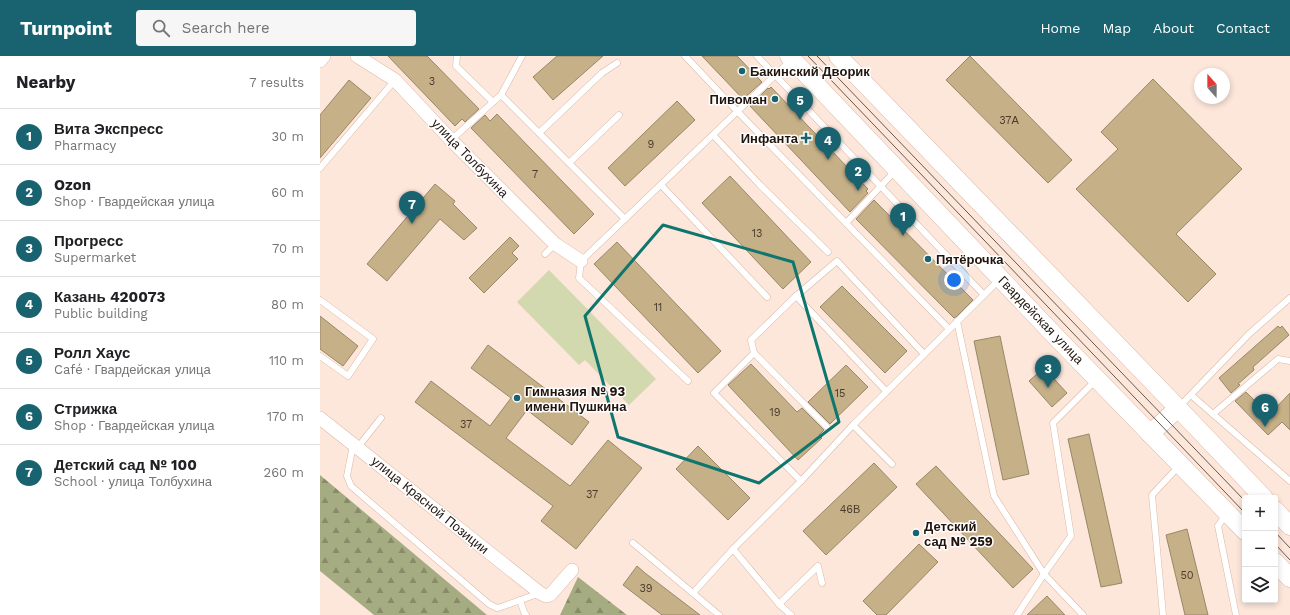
<!DOCTYPE html>
<meta charset="utf-8">
<style>
body{margin:0;font-family:"Work Sans",sans-serif;background:#f6f6f6;color:#202124}
.controls{position:absolute;right:12px;bottom:12px;display:grid;overflow:hidden;border-radius:4px;box-shadow:0 2px 6px #0003}
.controls button{width:36px;height:36px;display:grid;place-items:center;padding:0;border:0;border-bottom:1px solid #e0e0e0;background:#fff;color:#202124;font:20px sans-serif}
.compass{position:absolute;left:874px;top:12px;width:36px;height:36px;border-radius:50%;background:#fff;box-shadow:0 2px 6px #0003;rotate:339deg}
.you{position:absolute;left:634px;top:224px;width:14px;height:14px;margin:-10px;border:3px solid #fff;border-radius:50%;background:#1a73e8;box-shadow:0 0 0 6px #1a73e833}
.badge{display:grid;place-items:center;width:26px;height:26px;border-radius:50%;background:#18636f;color:#fff;font-size:13px;font-weight:700}
.pin{position:absolute;translate:-50% -33px;filter:drop-shadow(0 1px 2px #0008)}
.pin::after{content:'';position:absolute;top:21px;width:14px;height:12px;background:inherit;clip-path:polygon(0 0,100% 0,50% 100%)}
.list{margin:0;padding:0;list-style:none}
h2{display:flex;justify-content:space-between;align-items:center;height:52px;margin:0;padding:0 16px;font-size:17px}
h2 small{font-size:13px;font-weight:400;color:#757577}
.list li{display:grid;grid-template-columns:26px 1fr auto;gap:12px;align-items:center;box-sizing:border-box;height:56px;padding:0 16px;border-top:1px solid #e0e0e0}
.list b{display:block;font-size:15px;white-space:nowrap}
.list p{margin:0;font-size:13px;white-space:nowrap;color:#757577}
.list em{font-size:13px;font-style:normal;color:#757577}
.icon{flex:none;width:22px;height:22px;fill:none;stroke:currentColor;stroke-width:2;stroke-linecap:round;stroke-linejoin:round}
.map{position:relative;flex:none;width:970px;height:559px;overflow:hidden}
header{display:flex;align-items:center;gap:24px;box-sizing:border-box;height:56px;padding:0 20px;background:#18636f;color:#fff}
header strong{font-size:19px}
nav{display:flex;gap:22px;margin-inline-start:auto;font-size:14px}
.search{width:280px;height:36px;background:#f6f6f6;display:flex;align-items:center;gap:10px;box-sizing:border-box;padding:0 14px;border-radius:4px;color:#757577;font-size:15px}
main{display:flex}
aside{flex:1;background:#fff}
.map>svg:first-child{display:block}
</style>
<header>
<strong>Turnpoint</strong>
<div class="search"><svg class="icon" aria-label="search" viewBox="0 0 24 24"><circle cx="10" cy="10" r="6"/><path d="M15 15l6 6"/></svg>Search here</div>
<nav><a>Home</a><a>Map</a><a>About</a><a>Contact</a></nav>
</header>
<main>
<aside>
<h2>Nearby<small>7 results</small></h2>
<ul class="list">
<li><span class="badge">1</span><div><b>Вита Экспресс</b><p>Pharmacy</p></div><em>30 m</em></li>
<li><span class="badge">2</span><div><b>Ozon</b><p>Shop · Гвардейская улица</p></div><em>60 m</em></li>
<li><span class="badge">3</span><div><b>Прогресс</b><p>Supermarket</p></div><em>70 m</em></li>
<li><span class="badge">4</span><div><b>Казань 420073</b><p>Public building</p></div><em>80 m</em></li>
<li><span class="badge">5</span><div><b>Ролл Хаус</b><p>Café · Гвардейская улица</p></div><em>110 m</em></li>
<li><span class="badge">6</span><div><b>Стрижка</b><p>Shop · Гвардейская улица</p></div><em>170 m</em></li>
<li><span class="badge">7</span><div><b>Детский сад № 100</b><p>School · улица Толбухина</p></div><em>260 m</em></li>
</ul>
</aside>
<div class="map">
<svg width="970" height="559" viewBox="0 0 970 559">
<defs>
<pattern id="forest-firs" width="22" height="20" patternUnits="userSpaceOnUse"><rect width="22" height="20" fill="#a6ac81"/><path d="M5 1l3.5 6h-7zM16 11l3.5 6h-7z" fill="#878b68"/></pattern>
</defs>
<rect width="100%" height="100%" fill="#fde7db"/>
<g fill="url(#forest-firs)">
<polygon points="0,419 167,559 54,559 0,515"/>
<polygon points="258,521 307,559 240,559"/>
</g>
<polygon fill="#d3d9af" points="229,214 336,323 309,349 265,304 259,309 197,246"/>
<g fill="#c6b088" stroke="#988767">
<polygon points="68,0 107,0 159,53 145,66 142,63 135,70"/>
<polygon points="237,0 283,0 233,44 213,21"/>
<polygon points="382,0 417,0 442,26 423,43"/>
<polygon points="650,0 752,104 728,127 626,24"/>
<polygon points="833,23 922,113 856,178 896,218 868,246 756,133 798,93 781,76"/>
<polygon points="29,24 51,42 0,102 0,59"/>
<polygon points="451,31 548,133 546,135 548,137 530,156 430,50 448,32 449,33"/>
<polygon points="357,45 375,64 305,130 288,112"/>
<polygon points="177,58 274,158 254,178 151,72 165,59 170,65"/>
<polygon points="410,120 491,206 463,233 382,147"/>
<polygon points="115,128 135,145 133,148 157,172 144,184 120,163 67,225 47,208"/>
<polygon points="554,144 653,244 636,261 634,262 536,163"/>
<polygon points="190,181 199,190 192,197 198,203 164,237 149,222"/>
<polygon points="297,186 401,295 378,317 274,208"/>
<polygon points="522,230 587,295 565,317 500,251"/>
<polygon points="0,260 38,290 23,310 0,293"/>
<polygon points="958,270 960,272 962,270 969,279 933,311 934,314 918,328 920,329 911,337 899,322"/>
<polygon points="680,280 709,418 683,424 654,285"/>
<polygon points="168,289 269,366 252,389 207,354 186,382 250,430 288,384 322,412 256,493 221,465 233,450 95,346 111,325 170,370 191,342 151,312"/>
<polygon points="431,308 477,356 482,352 504,374 499,379 502,382 478,404 408,329"/>
<polygon points="526,309 548,331 510,368 488,346"/>
<polygon points="724,312 747,337 732,351 709,325"/>
<polygon points="926,336 949,359 970,337 970,374 962,366 948,379 915,345"/>
<polygon points="769,378 802,527 781,531 748,383"/>
<polygon points="378,390 430,442 408,464 356,413"/>
<polygon points="554,407 577,431 506,499 483,475"/>
<polygon points="616,410 713,513 693,532 596,428"/>
<polygon points="867,473 888,559 865,559 846,479"/>
<polygon points="599,488 618,506 566,559 557,559 543,545"/>
<polygon points="317,510 325,517 380,559 342,559 303,529"/>
<polygon points="727,540 745,559 707,559"/>
</g>
<g fill="none" stroke-linecap="round" stroke-linejoin="round">
<defs>
<g id="service">
<polyline points="137,0 136,10 173,46"/>
<polyline points="365,0 417,55 629,273"/>
<polyline points="437,0 664,239"/>
<polyline points="181,39 305,163"/>
<polyline points="219,77 282,17 297,7"/>
<polyline points="393,79 440,129 508,196"/>
<polyline points="131,84 181,39 202,0"/>
<polyline points="249,107 299,59"/>
<polyline points="0,112 75,24"/>
<polyline points="341,129 447,241"/>
<polyline points="526,167 576,114"/>
<polyline points="225,198 235,188"/>
<polyline points="476,240 517,205 604,298"/>
<polyline points="0,244 53,283 28,320 0,300"/>
<polyline points="637,265 674,440 724,518 763,559"/>
<polyline points="434,297 431,284 476,240 566,335"/>
<polyline points="368,325 259,222 261,205 471,4"/>
<polyline points="871,339 970,425"/>
<polyline points="859,351 929,278 970,242"/>
<polyline points="893,358 958,303 970,305"/>
<polyline points="533,369 572,408"/>
<polyline points="33,389 27,420 31,430 169,548 177,552 181,551 220,537"/>
<polyline points="38,391 61,362"/>
<polyline points="481,425 533,369 679,224"/>
<polyline points="907,457 898,470 916,559"/>
<polyline points="313,487 399,559"/>
<polyline points="373,537 413,493"/>
<polyline points="200,544 204,556 206,559"/>
<polyline points="461,550 459,548 498,510 502,527"/>
<polyline points="471,559 459,548 413,493 481,425 394,337 434,297 507,371"/>
<polyline points="697,559 724,518 751,480 733,367 776,324"/>
<polyline points="843,559 832,439 859,410"/>
</g>
<g id="minor">
<polyline points="37,0 75,24 131,84 235,188 261,205"/>
<polyline points="0,5 4,0"/>
<polyline points="0,362 220,537 226,540 230,539 252,514"/>
</g>
<g id="secondary">
<polyline points="469,0 738,283 925,475"/>
<polyline points="518,0 858,352 944,442"/>
<polyline points="830,378 858,352"/>
<polyline points="955,454 970,470"/>
<polyline points="955,506 970,522"/>
</g>
</defs>
<use href="#service" stroke="#dcb8a5" stroke-width="7"/>
<use href="#minor" stroke="#dcb8a5" stroke-width="14"/>
<use href="#secondary" stroke="#dcb8a5" stroke-width="19"/>
<use href="#service" stroke="#fff" stroke-width="6"/>
<use href="#minor" stroke="#fff" stroke-width="13"/>
<use href="#secondary" stroke="#fff" stroke-width="18"/>
<g stroke="#67584f" stroke-width="1">
<polyline points="488,0 925,457"/>
<polyline points="497,0 925,445"/>
<polyline points="955,476 970,492"/>
<polyline points="955,488 970,504"/>
</g>
</g>
<path fill="none" stroke="#0f766e" stroke-width="3" stroke-linejoin="round" d="M343 169 473 206 519 366 439 427 298 381 265 260Z"/>
<g fill="#18636f" stroke="#fff" stroke-width="1.5">
<circle cx="422" cy="15" r="4"/>
<circle cx="455" cy="43" r="4"/>
<path d="M484 76h4v4h4v4h-4v4h-4v-4h-4v-4h4z"/>
<circle cx="608" cy="203" r="4"/>
<circle cx="197" cy="342" r="4"/>
<circle cx="596" cy="477" r="4"/>
</g>
<g text-anchor="middle" dominant-baseline="central" stroke-width="3" stroke-linejoin="round" paint-order="stroke">
<g font-size="11" fill="#4a3b2c">
<text x="112" y="25">3</text>
<text x="689" y="64">37А</text>
<text x="331" y="88">9</text>
<text x="215" y="118">7</text>
<text x="437" y="177">13</text>
<text x="338" y="251">11</text>
<text x="520" y="337">15</text>
<text x="455" y="356">19</text>
<text x="146" y="368">37</text>
<text x="272" y="438">37</text>
<text x="530" y="453">46В</text>
<text x="867" y="519">50</text>
<text x="326" y="532">39</text>
</g>
<g font-size="13" font-weight="bold" fill="#20140d" stroke="#fff" text-anchor="start">
<text x="430" y="15">Бакинский Дворик</text>
<text x="447" y="43" text-anchor="end">Пивоман</text>
<text x="478" y="82" text-anchor="end">Инфанта</text>
<text x="616" y="203">Пятёрочка</text>
<text x="205" y="335">Гимназия № 93<tspan x="205" dy="15">имени Пушкина</tspan></text>
<text x="604" y="470">Детский<tspan x="604" dy="15">сад № 259</tspan></text>
</g>
<g font-size="13" fill="#20140d" stroke="#fff">
<text transform="translate(150 102) rotate(46)">улица Толбухина</text>
<text transform="translate(721 264) rotate(46)">Гвардейская улица</text>
<text transform="translate(110 449) rotate(39)">улица Красной Позиции</text>
</g>
</g>
</svg>
<div class="controls">
<button>+</button>
<button>−</button>
<button><svg class="icon" aria-label="layers" viewBox="0 0 24 24"><path d="M12 4l9 5-9 5-9-5zM3 14l9 5 9-5"/></svg></button>
</div>
<svg class="compass" viewBox="-18 -18 36 36"><path d="M0-13l5 13h-10z" fill="#e53935"/><path d="M0 13l5-13h-10z" fill="#757577"/></svg>
<div class="you"></div>
<div class="pin badge" style="left:583px;top:180px">1</div>
<div class="pin badge" style="left:538px;top:135px">2</div>
<div class="pin badge" style="left:728px;top:332px">3</div>
<div class="pin badge" style="left:508px;top:104px">4</div>
<div class="pin badge" style="left:480px;top:64px">5</div>
<div class="pin badge" style="left:945px;top:371px">6</div>
<div class="pin badge" style="left:92px;top:168px">7</div>
</div>
</main>
